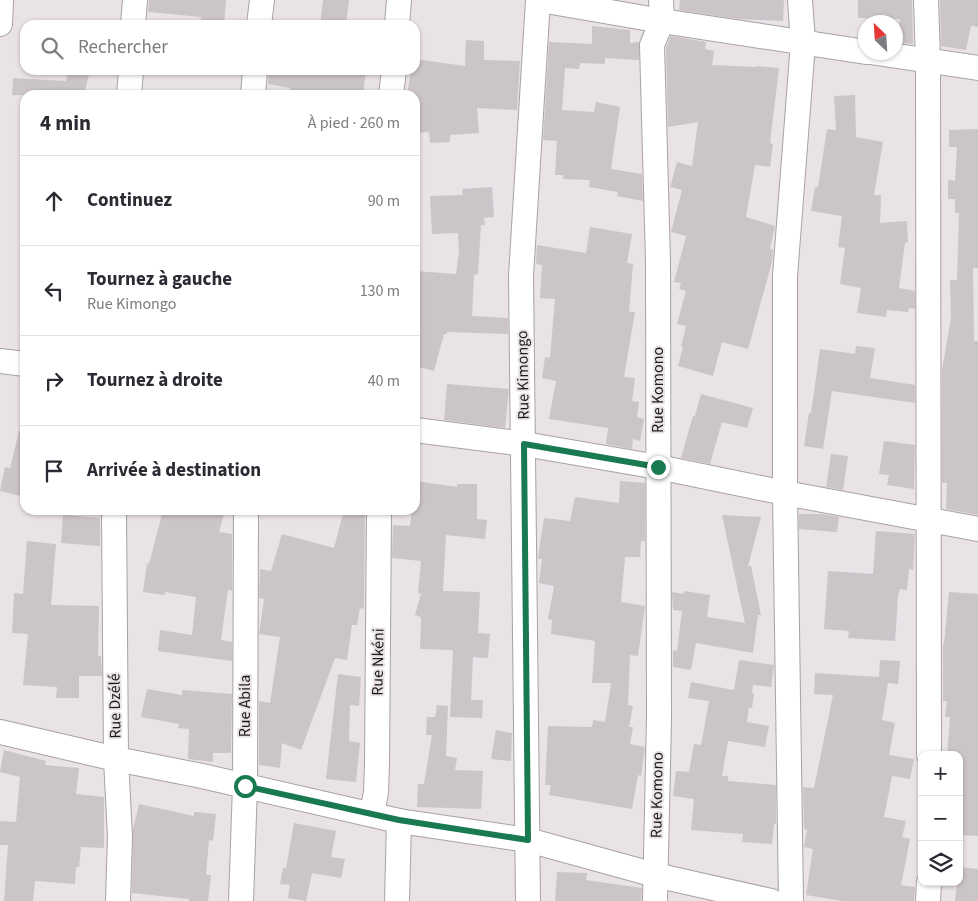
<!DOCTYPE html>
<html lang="fr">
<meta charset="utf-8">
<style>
body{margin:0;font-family:"Source Sans 3",sans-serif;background:#f7f7f7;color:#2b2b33}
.controls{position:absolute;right:15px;bottom:15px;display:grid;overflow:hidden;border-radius:10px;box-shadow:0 1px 4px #0004}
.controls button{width:45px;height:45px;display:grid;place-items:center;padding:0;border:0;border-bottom:1px solid #e1e1e2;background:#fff;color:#2b2b33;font:25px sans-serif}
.compass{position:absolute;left:858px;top:15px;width:45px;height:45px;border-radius:50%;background:#fff;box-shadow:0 1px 4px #0004;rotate:335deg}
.stop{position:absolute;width:15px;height:15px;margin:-11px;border:4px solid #197951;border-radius:50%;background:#fff}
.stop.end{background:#197951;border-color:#fff;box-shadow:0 1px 5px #0008}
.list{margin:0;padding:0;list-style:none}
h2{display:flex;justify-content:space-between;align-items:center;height:65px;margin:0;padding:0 20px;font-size:21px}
h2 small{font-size:16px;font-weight:400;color:#7c7c81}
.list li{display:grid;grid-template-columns:32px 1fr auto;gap:15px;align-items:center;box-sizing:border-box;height:90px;padding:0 20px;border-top:1px solid #e1e1e2}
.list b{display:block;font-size:19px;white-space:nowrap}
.list p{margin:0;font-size:16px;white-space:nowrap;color:#7c7c81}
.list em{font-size:16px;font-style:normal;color:#7c7c81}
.icon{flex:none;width:28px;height:28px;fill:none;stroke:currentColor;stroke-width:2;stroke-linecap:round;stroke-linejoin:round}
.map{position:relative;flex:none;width:978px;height:901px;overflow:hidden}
.search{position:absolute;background:#fff;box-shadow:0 1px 4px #0004;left:20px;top:20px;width:400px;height:55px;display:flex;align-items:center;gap:12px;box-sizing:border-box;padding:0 18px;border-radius:15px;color:#7c7c81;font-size:19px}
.panel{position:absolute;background:#fff;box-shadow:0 1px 4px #0004;left:20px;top:90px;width:400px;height:425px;border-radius:15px}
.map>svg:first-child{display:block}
</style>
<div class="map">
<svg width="978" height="901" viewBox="0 0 978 901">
<rect width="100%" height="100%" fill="#e9e2e7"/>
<g fill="#cbc4c8">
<polygon points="149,0 226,0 224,25 200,25 201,17 148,12"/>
<polygon points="323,0 349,0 346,25 320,25"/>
<polygon points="680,0 784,0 783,21 738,19 679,10"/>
<polygon points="858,0 912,0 913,44 896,42 900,19 858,18"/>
<polygon points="940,0 978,0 978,27 971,26 966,50 941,46"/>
<polygon points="592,26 630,30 630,43 639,42 639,60 605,58 605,64 580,63 579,69 565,68 562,110 594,112 596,102 620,107 611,169 642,174 643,201 617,196 618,192 589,187 590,180 563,179 563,175 555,175 557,141 543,140 549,42 592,44"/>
<polygon points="671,36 706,42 705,49 714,51 712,65 756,67 757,66 779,68 770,143 773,144 770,167 755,165 746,217 775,226 770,249 773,250 772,262 748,349 722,342 713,376 678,366 683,347 681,347 686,326 677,324 686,291 679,289 681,283 674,282 686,236 671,232 682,190 670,187 677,162 692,166 698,122 668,127 666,48"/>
<polygon points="466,40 484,41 484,60 520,61 517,110 477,108 479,133 450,135 450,142 430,143 429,132 415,133 415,95 407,95 411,70 415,70 415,59 465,66"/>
<polygon points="69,70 90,70 84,95 12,95 13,78 66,81"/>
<polygon points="269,70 366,70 363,95 305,95 290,93 290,88 268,84"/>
<polygon points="855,95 856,137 883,142 874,195 881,195 880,223 907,221 908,242 905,243 899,288 915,291 915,309 909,308 908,312 887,310 886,317 857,313 861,288 840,284 845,248 838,247 842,216 811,211 815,187 818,187 827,129 836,130 834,96"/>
<polygon points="978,129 978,268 973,268 974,341 978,341 978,515 946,509 947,483 942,483 942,370 951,318 950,280 957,280 959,213 955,213 955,199 948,199 948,180 955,181 957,147 949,147 949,130"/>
<polygon points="492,187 494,217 484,218 485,225 481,225 478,274 474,275 472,316 508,318 508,334 447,332 447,334 444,334 434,371 415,366 415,271 456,274 459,251 458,233 432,234 430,196 463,195 462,189"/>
<polygon points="590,227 632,234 627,263 633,264 629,312 635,312 624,377 635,378 632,401 639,402 637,417 644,419 640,441 633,439 632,449 606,444 608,428 549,419 556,381 542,378 545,357 550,358 555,299 540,298 542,265 536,264 537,245 586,253"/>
<polygon points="856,346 875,348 870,378 915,385 915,403 832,391 823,449 804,446 809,413 811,413 820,349 855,354"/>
<polygon points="447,384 509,389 505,428 444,420"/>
<polygon points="701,394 753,408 747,428 722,422 710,464 681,458 693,416 695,416"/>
<polygon points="19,431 25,431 25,497 0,491 5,467 10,468"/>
<polygon points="884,441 915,445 914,489 887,485 889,475 879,474"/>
<polygon points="831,454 848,456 843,490 826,487"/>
<polygon points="415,481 457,487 457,484 477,484 477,519 487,520 485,539 446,535 443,591 480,592 478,633 490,634 488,658 473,657 471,700 483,700 482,718 450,717 453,650 420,649 421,617 415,615 421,594 418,593 421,561 392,558 393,525 410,526 412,510 415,510"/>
<polygon points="620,481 645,483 645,541 641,541 640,557 625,557 621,602 645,606 638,656 630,655 628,705 633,706 629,727 633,727 630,744 645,747 641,776 638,775 632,809 549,795 551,785 545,785 548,726 592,727 593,720 605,722 611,683 592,683 595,641 551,634 552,620 548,619 554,586 539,583 542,559 538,559 538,557 544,518 570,521 575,497 619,503"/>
<polygon points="163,510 225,510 219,532 232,534 232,591 228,590 221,640 232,642 232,661 158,651 160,630 192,635 196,597 165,592 165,595 143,592 147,563 149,564"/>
<polygon points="344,510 365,510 364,609 360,608 357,625 352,625 347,660 335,658 301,750 282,743 280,768 259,765 259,701 270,703 280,637 259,634 264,599 259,598 260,569 271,571 282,534 334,548"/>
<polygon points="799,514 822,514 839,517 837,532 799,529"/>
<polygon points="63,515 100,518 100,546 61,543"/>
<polygon points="722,515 761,517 748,566 751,566 761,615 758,615 753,653 696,643 691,670 673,667 673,650 677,651 682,611 673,610 672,592 683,594 684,591 710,595 707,617 745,623"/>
<polygon points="876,531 915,534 913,570 909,569 907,590 900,589 898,596 895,641 848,638 849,631 824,629 828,571 873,574"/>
<polygon points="27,541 56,544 51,605 99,606 98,656 101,656 102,676 79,676 79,698 56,698 57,687 23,685 28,634 12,633 14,593 23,594"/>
<polygon points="949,592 978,594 978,836 959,835 959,755 947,755 950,717 945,717 947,701 943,701 943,644 944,644"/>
<polygon points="739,660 774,665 771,687 753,685 752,693 754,694 752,708 749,708 747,722 769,726 765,747 728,741 722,776 728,776 728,781 776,785 776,824 774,824 772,844 742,842 743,834 691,830 694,799 673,796 676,771 689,772 694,744 701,745 709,701 688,698 691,682 734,690"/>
<polygon points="880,660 900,661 898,684 888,683 882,720 895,723 889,755 914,759 910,779 892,776 884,817 906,821 902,837 910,839 901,885 915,887 914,901 842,901 806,895 813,849 804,847 807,830 804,829 803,787 814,788 833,695 814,694 815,673 879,677"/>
<polygon points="338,674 361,677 359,706 350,705 349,741 360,743 356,782 326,779"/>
<polygon points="147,689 182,695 182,690 232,694 231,753 213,753 213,762 188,759 189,729 178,728 179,724 141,717"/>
<polygon points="437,705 448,706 446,756 457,758 455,770 483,771 481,809 417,807 418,784 424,784 432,735 426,735 427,717 435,717"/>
<polygon points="496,730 512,733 511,761 491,759"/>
<polygon points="4,750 46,761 45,765 79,768 76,794 104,797 104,848 81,847 79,867 76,867 75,884 35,881 33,901 4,901 8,845 0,845 0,821 16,822 20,777 0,772"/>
<polygon points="139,804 194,816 194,812 216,814 213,841 209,840 206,875 211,875 208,901 189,901 189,899 132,893 133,829"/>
<polygon points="294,823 336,831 331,857 345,859 341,878 312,873 306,901 288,898 290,885 280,884 283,868 286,868"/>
<polygon points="959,867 978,869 978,901 955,901 957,882 959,882"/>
<polygon points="557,872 587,873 586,880 642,888 641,901 555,901"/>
</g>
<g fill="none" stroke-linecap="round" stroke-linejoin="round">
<defs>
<g id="minor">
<polyline points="540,0 662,21 866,52"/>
<polyline points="926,0 928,61 929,755"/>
<polyline points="0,24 1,0"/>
<polyline points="133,25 135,0"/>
<polyline points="259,25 262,0"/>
<polyline points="397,25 399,0"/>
<polyline points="870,52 978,68"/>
<polyline points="129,95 131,70"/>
<polyline points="253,95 255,70"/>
<polyline points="391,95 394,70"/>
<polyline points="0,361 25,364"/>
<polyline points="415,430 524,444 658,467 785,493 978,529"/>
<polyline points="114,510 116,759 120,837 118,901"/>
<polyline points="0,732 116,759 202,776 399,821 528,840 655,875 771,901"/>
<polyline points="372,814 376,792 377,763 379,510"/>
<polyline points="241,901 245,786 246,510"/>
<polyline points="397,901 399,821"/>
<polyline points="528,901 521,276 538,0"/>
<polyline points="655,901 659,718 658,261 652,45 662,21 661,0"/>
<polyline points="791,901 785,493 785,276 803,43 800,0"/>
<polyline points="928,901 929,882"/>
</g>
</defs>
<use href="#minor" stroke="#a8a2a6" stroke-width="26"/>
<use href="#minor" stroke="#fff" stroke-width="24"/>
</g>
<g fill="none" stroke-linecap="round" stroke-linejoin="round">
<polyline stroke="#197951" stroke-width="6" points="245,786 399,820 528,840 524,444 658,467"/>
</g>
<g text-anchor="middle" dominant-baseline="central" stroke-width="4" stroke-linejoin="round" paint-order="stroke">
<g font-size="16" fill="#1d1a1c" stroke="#e9e2e7">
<text transform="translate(523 375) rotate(-91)">Rue Kimongo</text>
<text transform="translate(658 390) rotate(-90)">Rue Komono</text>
<text transform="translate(378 662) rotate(-89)">Rue Nkéni</text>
<text transform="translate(115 706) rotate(-91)">Rue Dzélé</text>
<text transform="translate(245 706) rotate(-90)">Rue Abila</text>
<text transform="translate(657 795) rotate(-89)">Rue Komono</text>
</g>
</g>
</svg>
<div class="controls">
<button>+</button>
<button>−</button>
<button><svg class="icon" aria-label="layers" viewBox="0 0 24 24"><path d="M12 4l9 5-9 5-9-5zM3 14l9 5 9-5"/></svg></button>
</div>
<svg class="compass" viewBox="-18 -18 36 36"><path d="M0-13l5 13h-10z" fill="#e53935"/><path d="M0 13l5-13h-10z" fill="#7c7c81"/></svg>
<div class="stop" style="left:245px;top:786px"></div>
<div class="stop end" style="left:658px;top:467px"></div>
<div class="search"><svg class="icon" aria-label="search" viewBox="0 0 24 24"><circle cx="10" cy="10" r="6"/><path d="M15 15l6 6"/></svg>Rechercher</div>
<section class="panel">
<h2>4 min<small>À pied · 260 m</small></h2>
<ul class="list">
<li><svg class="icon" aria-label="ahead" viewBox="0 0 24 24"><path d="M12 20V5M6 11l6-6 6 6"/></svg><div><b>Continuez</b></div><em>90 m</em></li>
<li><svg class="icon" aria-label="left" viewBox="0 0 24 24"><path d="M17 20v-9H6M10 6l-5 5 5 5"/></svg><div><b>Tournez à gauche</b><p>Rue Kimongo</p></div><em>130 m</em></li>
<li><svg class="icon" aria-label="right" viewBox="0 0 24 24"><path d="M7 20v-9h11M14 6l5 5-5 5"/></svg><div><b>Tournez à droite</b></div><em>40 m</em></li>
<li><svg class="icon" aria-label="arrive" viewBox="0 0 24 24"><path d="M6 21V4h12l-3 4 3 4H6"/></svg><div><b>Arrivée à destination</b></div></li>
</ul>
</section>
</div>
